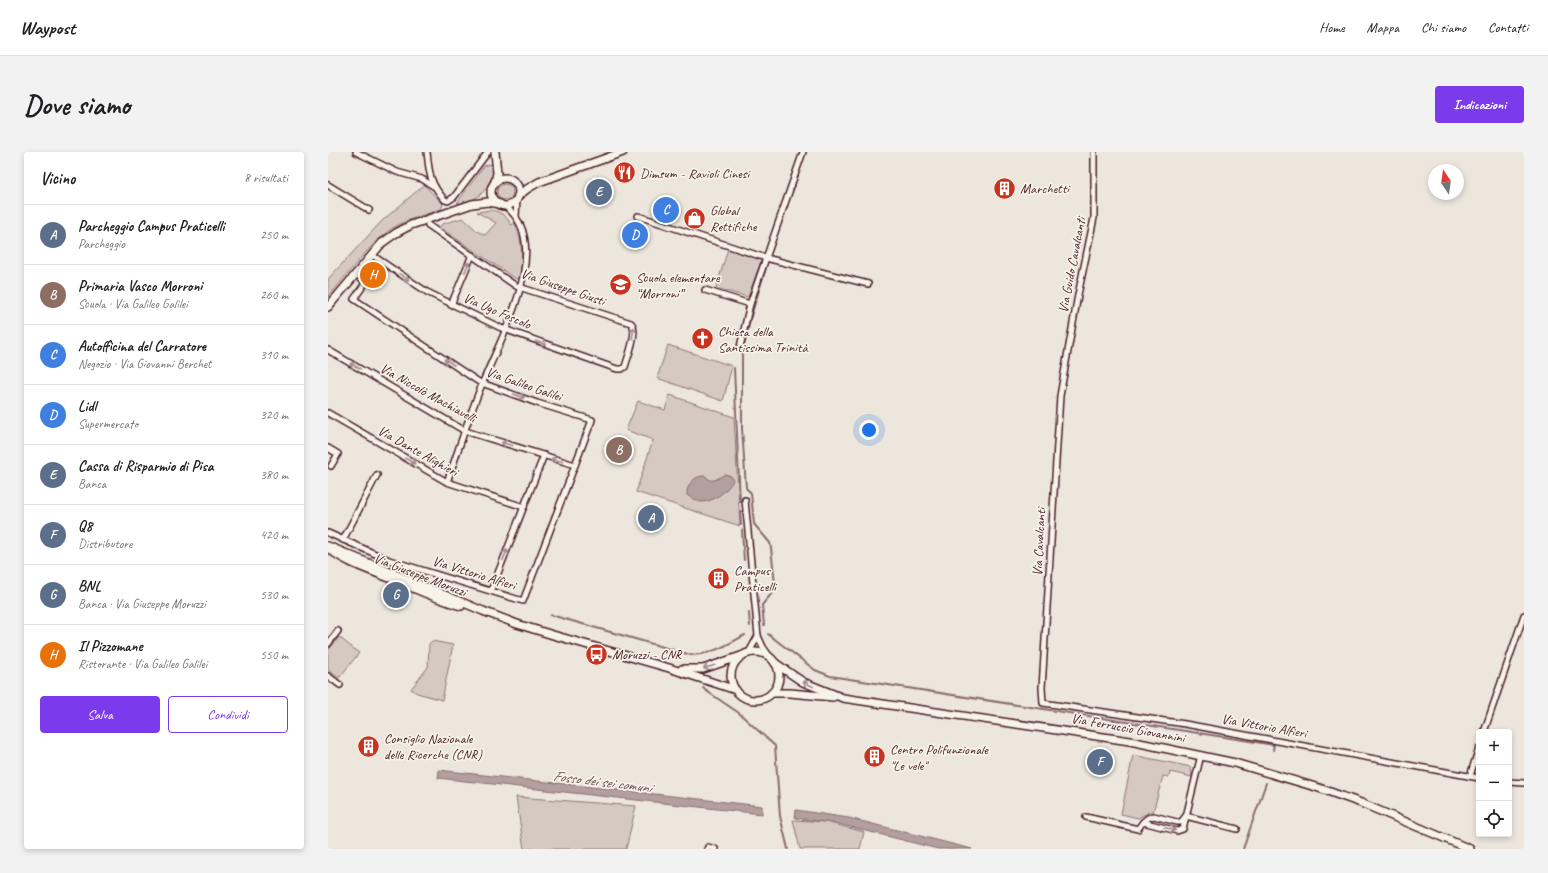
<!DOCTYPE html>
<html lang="it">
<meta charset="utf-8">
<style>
body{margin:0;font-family:Caveat,sans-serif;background:#f2f2f2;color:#202124}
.controls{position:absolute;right:12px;bottom:12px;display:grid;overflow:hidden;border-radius:4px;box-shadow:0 2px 6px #0003}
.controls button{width:36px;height:36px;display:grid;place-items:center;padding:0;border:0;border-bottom:1px solid #e0e0e0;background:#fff;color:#202124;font:20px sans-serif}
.compass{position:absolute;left:1100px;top:12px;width:36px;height:36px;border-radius:50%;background:#fff;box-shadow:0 2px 6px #0003;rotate:347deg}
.you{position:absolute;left:541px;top:278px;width:14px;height:14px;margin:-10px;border:3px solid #fff;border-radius:50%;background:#1a73e8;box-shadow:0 0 0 6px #1a73e833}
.badge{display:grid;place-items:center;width:26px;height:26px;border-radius:50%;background:#7c3aed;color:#fff;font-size:13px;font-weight:700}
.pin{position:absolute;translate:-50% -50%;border:2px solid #fff;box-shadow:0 1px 4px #0006}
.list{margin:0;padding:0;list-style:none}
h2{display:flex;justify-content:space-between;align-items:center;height:52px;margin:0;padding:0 16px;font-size:17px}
h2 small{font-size:13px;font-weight:400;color:#757577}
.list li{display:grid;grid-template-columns:26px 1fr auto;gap:12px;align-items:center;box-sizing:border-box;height:60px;padding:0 16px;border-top:1px solid #e0e0e0}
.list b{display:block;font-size:15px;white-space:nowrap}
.list p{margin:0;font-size:13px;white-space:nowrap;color:#757577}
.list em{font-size:13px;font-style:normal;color:#757577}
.actions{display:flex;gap:8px;padding:12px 16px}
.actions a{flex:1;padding:9px 0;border:1px solid #7c3aed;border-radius:4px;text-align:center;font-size:14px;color:#7c3aed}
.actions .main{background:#7c3aed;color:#fff}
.icon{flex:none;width:22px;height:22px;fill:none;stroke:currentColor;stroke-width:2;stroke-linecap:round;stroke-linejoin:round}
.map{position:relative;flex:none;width:1196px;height:697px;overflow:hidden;border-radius:4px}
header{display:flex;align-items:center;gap:24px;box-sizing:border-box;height:56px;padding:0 20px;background:#fff;border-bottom:1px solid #e0e0e0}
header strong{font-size:19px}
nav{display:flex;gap:22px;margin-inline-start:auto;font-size:14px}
.intro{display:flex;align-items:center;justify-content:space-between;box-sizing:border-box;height:96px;padding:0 24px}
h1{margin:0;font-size:28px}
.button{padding:10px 18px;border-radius:4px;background:#7c3aed;color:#fff;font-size:14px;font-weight:700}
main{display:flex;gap:24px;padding:0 24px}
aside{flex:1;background:#fff;border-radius:4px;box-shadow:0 2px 6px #0003}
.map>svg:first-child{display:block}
</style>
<header>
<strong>Waypost</strong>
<nav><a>Home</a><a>Mappa</a><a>Chi siamo</a><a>Contatti</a></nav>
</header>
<div class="intro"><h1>Dove siamo</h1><a class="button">Indicazioni</a></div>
<main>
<aside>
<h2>Vicino<small>8 risultati</small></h2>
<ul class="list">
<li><span class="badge" style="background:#5c6f8a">A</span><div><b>Parcheggio Campus Praticelli</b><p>Parcheggio</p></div><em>250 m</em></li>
<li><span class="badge" style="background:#8d6e63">B</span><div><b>Primaria Vasco Morroni</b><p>Scuola · Via Galileo Galilei</p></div><em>260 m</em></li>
<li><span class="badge" style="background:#3f7fe0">C</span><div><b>Autofficina del Carratore</b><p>Negozio · Via Giovanni Berchet</p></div><em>310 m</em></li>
<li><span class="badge" style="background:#3f7fe0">D</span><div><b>Lidl</b><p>Supermercato</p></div><em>320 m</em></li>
<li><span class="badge" style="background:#5c6f8a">E</span><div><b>Cassa di Risparmio di Pisa</b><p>Banca</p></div><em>380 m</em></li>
<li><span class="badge" style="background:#5c6f8a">F</span><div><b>Q8</b><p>Distributore</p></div><em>420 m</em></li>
<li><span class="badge" style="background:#5c6f8a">G</span><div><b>BNL</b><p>Banca · Via Giuseppe Moruzzi</p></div><em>530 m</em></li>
<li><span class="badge" style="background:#e8710a">H</span><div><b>Il Pizzomane</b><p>Ristorante · Via Galileo Galilei</p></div><em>550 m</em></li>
</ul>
<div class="actions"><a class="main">Salva</a><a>Condividi</a></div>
</aside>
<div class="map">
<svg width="1196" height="697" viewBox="0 0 1196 697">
<rect width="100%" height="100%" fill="#ece6dd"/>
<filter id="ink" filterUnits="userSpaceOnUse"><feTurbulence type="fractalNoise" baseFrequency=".025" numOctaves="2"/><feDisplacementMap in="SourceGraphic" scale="8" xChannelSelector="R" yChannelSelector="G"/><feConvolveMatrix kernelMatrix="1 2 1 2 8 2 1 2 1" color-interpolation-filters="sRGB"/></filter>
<g filter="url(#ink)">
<g fill="#d5c9c2" stroke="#907476">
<path d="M161 12 164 13C169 22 158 40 149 45 144 48 137 50 131 52V50L129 51 156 14Z"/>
<circle cx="177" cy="40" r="8"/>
<path d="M96 33 115 52 113 57C99 62 83 66 70 73 45 86 19 124 0 145V127L54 69Z"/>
<path d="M163 58C173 60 179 64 183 73L187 71C195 92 195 104 192 126L188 127 114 77 112 80 111 76 114 72 135 66 149 79 157 83 168 71 149 60Z"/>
<polygon points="400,97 432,107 433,109 420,145 388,136"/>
<polygon points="340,193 404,214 395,249 329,226"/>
<polygon points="342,243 406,265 412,374 308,340 325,288 298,278 310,249 337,258"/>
<polygon points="11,485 31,501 11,526 0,518 0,499"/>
<polygon points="104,489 125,493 114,548 89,541 83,537 100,515 101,492"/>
<polygon points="805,603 863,615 864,625 842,620 841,625 835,624 825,660 821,660 810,666 793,662"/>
<polygon points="188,645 308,654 298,697 196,697"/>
<polygon points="465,668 498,670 536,680 532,697 472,697"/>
</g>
<g fill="#b39f9d" stroke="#896c6f">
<path d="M397 322 403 324 405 328C401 338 385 350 374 350 368 349 363 346 359 343 358 333 367 323 377 324L382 328H387Z"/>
<polygon points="111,618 434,654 434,662 110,626"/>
<polygon points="468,658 521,666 644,697 610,697 511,672 467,666"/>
</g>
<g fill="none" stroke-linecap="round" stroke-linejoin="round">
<g stroke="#896c6f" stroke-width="2">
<polyline points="406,216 412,350"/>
<polyline points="412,359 413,373"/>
<polyline points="414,378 416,408"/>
<polyline points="421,461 422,474"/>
<path d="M223 463 363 503C383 503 400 492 417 483"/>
<polyline points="436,473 434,453 445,440 447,432 443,396 442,391 426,372 423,341 418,336 414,276 414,203 423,164 438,116"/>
<polyline points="440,482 487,518 502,524 896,585 946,593 945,598"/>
<polyline points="345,499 353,506"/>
<polyline points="375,536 380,540 411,561 447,594 452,664 460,697"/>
<polyline points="915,697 938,631"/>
</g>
<defs>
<g id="street">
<polyline points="28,0 69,20 94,27 105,34"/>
<path d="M99 0C101 21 102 32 117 48L120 49 126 45 160 0"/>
<polyline points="766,0 766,66 750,143 732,244 714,536 715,551 857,572 1151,626"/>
<polyline points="0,33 41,58"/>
<polyline points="310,64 438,106 540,132"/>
<polyline points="188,65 189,47"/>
<path d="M44 103 99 140 173 176 289 217H294L297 215C300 204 311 178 303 171L188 134 100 73"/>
<polyline points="377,138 422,152"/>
<polyline points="123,153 144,103"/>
<polyline points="412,195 422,152 475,0"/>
<polyline points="0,198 137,279 247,313 264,268 209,251 151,230 26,147 38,130 28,122"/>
<polyline points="0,261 119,330 196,355"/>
<polyline points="0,296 10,302 3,314"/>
<path d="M119 330C131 297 141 263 155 230 172 187 229 88 175 53"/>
<polyline points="417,348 430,484 435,495 442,505"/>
<polyline points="0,381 61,408 195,449 247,313"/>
<polyline points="15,388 49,323"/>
<polyline points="163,439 216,303"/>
<polyline points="0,492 10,479"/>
<polyline points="420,502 430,484"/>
<polyline points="0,524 12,533"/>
<polyline points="1156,580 1196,463"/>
<polyline points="1142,624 1151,596"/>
<polyline points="1181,630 1196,631"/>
<polyline points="858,664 909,677"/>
<path d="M758 665 810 677C814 671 818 665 826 664L849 670H853L857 665"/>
<polyline points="815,670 849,679 855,677 873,603"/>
<polyline points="379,697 380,695 387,697"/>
</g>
<g id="secondary">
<polyline points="167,0 169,21 167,30"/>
<circle cx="177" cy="40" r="14"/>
<polyline points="190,44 199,37 211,30 295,0"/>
<polyline points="0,155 54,91 68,81 83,73 144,52 160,50 172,52"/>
<polyline points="0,394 155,459 189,472 225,483 341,516 408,538"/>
<path d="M0 396C18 411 42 418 64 427 87 437 109 447 133 454"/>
<circle cx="427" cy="524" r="24"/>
<polyline points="447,511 475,530 515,546 802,589 907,611 991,636 1033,651 1142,697"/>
<polyline points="354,517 375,517 413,504"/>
<polyline points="444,541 462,541 505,545"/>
</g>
</defs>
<use href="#street" stroke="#4a1f2b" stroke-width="8"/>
<use href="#secondary" stroke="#4a1f2b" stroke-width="10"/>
<use href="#street" stroke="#f7f3e8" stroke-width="5"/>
<use href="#secondary" stroke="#f7f3e8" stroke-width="7"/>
</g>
<defs><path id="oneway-shaft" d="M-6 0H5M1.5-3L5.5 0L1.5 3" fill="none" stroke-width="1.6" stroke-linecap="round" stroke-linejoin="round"/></defs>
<g stroke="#a0898a">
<use href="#oneway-shaft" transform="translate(139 115) rotate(-67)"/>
<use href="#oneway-shaft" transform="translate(76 125) rotate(34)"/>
<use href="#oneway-shaft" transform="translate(305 181) rotate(-84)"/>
<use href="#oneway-shaft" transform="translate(213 191) rotate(19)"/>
<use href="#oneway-shaft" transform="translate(121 210) rotate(-147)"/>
<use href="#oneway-shaft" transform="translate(27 214) rotate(-150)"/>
<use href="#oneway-shaft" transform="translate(191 244) rotate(19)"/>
<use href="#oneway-shaft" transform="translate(179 292) rotate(-163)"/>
<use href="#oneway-shaft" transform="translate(229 308) rotate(-162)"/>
<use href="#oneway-shaft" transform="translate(82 309) rotate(30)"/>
<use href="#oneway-shaft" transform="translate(177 403) rotate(-68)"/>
<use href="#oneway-shaft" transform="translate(381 515) rotate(164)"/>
<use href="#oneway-shaft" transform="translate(480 532) rotate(-153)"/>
<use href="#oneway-shaft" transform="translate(842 677) rotate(14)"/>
</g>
</g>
<defs>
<symbol id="restaurant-disc" viewBox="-11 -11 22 22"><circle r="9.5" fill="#c8321e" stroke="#f7f3e8"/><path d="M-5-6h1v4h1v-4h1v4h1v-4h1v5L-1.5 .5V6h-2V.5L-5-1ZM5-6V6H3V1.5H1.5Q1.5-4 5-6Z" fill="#fff"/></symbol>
<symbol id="building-disc" viewBox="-11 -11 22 22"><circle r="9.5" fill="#c8321e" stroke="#f7f3e8"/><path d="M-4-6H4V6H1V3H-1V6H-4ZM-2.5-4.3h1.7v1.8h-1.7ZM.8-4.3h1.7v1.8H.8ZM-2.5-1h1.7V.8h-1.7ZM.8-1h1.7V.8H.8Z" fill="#fff"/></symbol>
<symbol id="shop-disc" viewBox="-11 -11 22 22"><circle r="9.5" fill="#c8321e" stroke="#f7f3e8"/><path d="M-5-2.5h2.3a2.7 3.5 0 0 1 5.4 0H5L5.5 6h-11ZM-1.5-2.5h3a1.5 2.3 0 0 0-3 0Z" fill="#fff"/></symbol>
<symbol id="school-disc" viewBox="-11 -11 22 22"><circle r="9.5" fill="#c8321e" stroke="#f7f3e8"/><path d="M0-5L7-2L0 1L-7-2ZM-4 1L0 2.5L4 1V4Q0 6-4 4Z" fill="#fff"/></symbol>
<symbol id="church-disc" viewBox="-11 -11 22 22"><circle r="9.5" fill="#c8321e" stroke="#f7f3e8"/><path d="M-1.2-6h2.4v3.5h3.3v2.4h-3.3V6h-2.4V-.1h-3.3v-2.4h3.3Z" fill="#fff"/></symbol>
<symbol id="bus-disc" viewBox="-11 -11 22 22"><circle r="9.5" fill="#c8321e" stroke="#f7f3e8"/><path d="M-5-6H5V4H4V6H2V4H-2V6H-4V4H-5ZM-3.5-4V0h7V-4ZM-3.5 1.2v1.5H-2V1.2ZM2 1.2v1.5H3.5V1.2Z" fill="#fff"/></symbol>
</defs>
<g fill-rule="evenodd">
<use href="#restaurant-disc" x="284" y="8" width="25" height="25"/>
<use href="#building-disc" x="664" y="24" width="25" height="25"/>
<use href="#shop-disc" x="354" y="54" width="25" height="25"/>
<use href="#school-disc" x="280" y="120" width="25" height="25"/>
<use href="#church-disc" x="362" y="174" width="25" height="25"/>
<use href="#building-disc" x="378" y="414" width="25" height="25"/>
<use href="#bus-disc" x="256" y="490" width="25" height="25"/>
<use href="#building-disc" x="28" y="582" width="25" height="25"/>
<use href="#building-disc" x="534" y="592" width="25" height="25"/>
</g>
<g text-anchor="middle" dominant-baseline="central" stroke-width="3.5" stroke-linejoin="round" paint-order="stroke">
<g font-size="14" fill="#4a1f2b" stroke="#f7f3e8" text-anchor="start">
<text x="312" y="21">Dimsum - Ravioli Cinesi</text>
<text x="692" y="36">Marchetti</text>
<text x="382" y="58">Global<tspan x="382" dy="16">Rettifiche</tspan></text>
<text x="308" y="125">Scuola elementare<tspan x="308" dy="16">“Morroni”</tspan></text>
<text x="390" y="179">Chiesa della<tspan x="390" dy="16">Santissima Trinità</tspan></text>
<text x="406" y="418">Campus<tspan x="406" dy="16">Praticelli</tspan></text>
<text x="284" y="502">Moruzzi - CNR</text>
<text x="56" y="586">Consiglio Nazionale<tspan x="56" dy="16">delle Ricerche (CNR)</tspan></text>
<text x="562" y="597">Centro Polifunzionale<tspan x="562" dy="16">"Le vele"</tspan></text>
</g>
<g font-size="14" fill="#4a1f2b" stroke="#f7f3e8">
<text transform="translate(744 113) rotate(-79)">Via Guido Cavalcanti</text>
<text transform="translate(235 135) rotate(19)">Via Giuseppe Giusti</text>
<text transform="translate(169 159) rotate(23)">Via Ugo Foscolo</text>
<text transform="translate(196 232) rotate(19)">Via Galileo Galilei</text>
<text transform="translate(100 241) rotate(29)">Via Niccolò Machiavelli</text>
<text transform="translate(90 299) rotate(29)">Via Dante Alighieri</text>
<text transform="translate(711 390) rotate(-87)">Via Cavalcanti</text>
<text transform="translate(146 421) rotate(17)">Via Vittorio Alfieri</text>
<text transform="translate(92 423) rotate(21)">Via Giuseppe Moruzzi</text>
<text transform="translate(936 574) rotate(10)">Via Vittorio Alfieri</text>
<text transform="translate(800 576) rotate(10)">Via Ferruccio Giovannini</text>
</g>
<g font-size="15" font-style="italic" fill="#6f4c53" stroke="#f7f3e8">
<text transform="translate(274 630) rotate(7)">Fosso dei sei comuni</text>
</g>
</g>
</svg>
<div class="controls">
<button>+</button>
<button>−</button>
<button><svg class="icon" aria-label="locate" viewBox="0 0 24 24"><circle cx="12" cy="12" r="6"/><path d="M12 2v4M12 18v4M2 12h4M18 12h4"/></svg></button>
</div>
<svg class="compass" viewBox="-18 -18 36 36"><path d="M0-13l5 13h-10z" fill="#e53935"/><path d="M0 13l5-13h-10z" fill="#757577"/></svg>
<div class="you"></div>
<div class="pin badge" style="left:323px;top:366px;background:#5c6f8a">A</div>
<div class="pin badge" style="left:291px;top:298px;background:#8d6e63">B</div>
<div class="pin badge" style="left:338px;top:58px;background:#3f7fe0">C</div>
<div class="pin badge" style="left:307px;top:83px;background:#3f7fe0">D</div>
<div class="pin badge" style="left:271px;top:40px;background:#5c6f8a">E</div>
<div class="pin badge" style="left:772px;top:610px;background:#5c6f8a">F</div>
<div class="pin badge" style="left:68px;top:443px;background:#5c6f8a">G</div>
<div class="pin badge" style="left:45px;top:123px;background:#e8710a">H</div>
</div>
</main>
